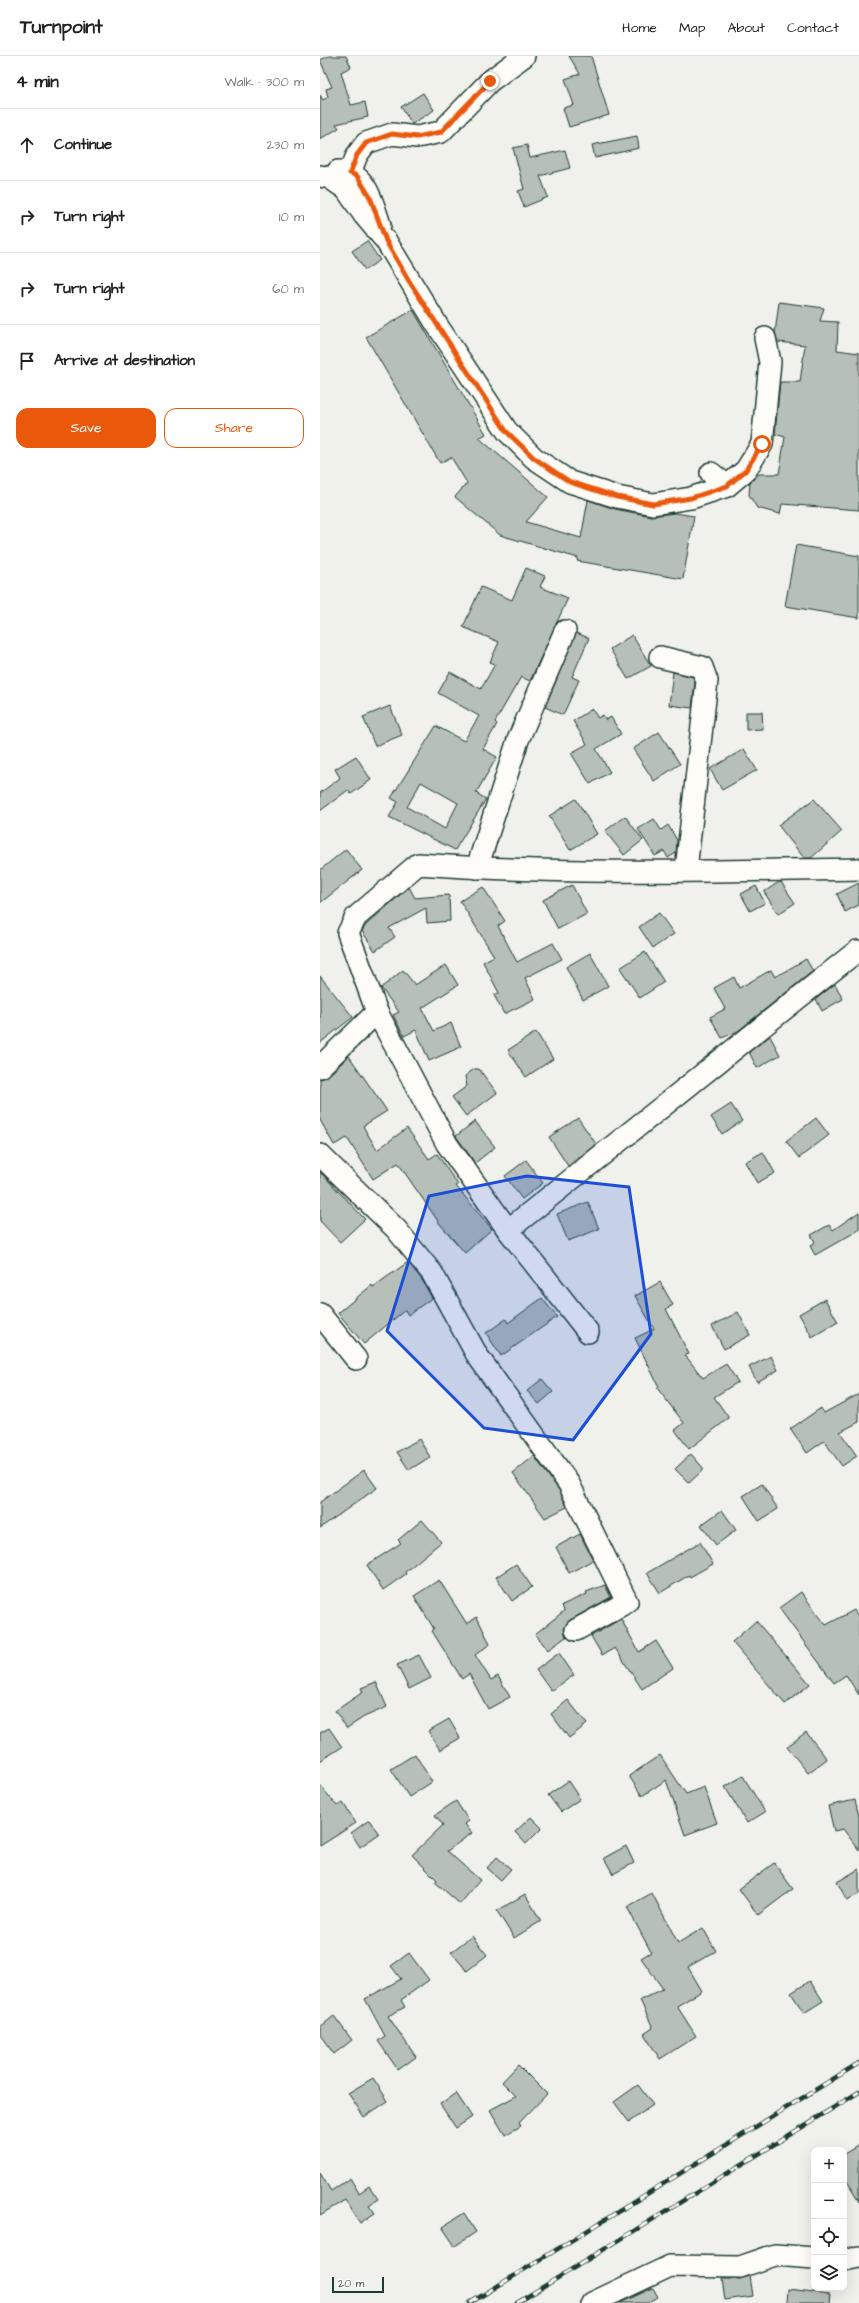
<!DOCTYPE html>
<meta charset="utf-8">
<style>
body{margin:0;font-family:"Architects Daughter",sans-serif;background:#f2f2f2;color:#202124}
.controls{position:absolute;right:12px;bottom:12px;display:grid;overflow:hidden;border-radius:8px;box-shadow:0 4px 16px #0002}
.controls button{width:36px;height:36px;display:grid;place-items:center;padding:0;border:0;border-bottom:1px solid #e0e0e0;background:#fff;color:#202124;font:20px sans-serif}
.scale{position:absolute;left:12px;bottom:10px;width:52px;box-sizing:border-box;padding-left:4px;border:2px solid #1f3d34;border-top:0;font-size:11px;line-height:14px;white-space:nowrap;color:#1f3d34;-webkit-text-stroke:3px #fdfcf7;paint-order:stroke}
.stop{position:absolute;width:12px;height:12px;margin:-9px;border:3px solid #ea580c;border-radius:50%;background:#fff}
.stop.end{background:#ea580c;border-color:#fff;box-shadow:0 1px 4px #0008}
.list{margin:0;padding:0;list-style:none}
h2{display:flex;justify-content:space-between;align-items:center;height:52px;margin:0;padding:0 16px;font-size:17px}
h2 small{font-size:13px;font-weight:400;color:#757577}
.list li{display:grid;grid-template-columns:26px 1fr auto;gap:12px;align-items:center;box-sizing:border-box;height:72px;padding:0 16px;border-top:1px solid #e0e0e0}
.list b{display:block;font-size:15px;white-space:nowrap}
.list em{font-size:13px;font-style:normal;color:#757577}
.actions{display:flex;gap:8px;padding:12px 16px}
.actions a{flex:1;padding:9px 0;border:1px solid #ea580c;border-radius:12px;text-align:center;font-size:14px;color:#ea580c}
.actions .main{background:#ea580c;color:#fff}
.icon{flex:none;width:22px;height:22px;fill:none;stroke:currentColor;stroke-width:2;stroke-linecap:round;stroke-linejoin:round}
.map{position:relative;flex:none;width:539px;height:2247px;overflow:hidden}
header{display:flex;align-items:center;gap:24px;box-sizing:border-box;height:56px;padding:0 20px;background:#fff;border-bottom:1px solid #e0e0e0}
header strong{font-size:19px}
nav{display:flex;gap:22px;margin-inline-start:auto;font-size:14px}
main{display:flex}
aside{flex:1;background:#fff}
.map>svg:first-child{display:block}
</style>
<header>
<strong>Turnpoint</strong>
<nav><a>Home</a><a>Map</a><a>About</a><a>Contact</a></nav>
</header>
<main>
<aside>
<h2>4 min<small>Walk · 300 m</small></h2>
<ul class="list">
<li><svg class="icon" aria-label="ahead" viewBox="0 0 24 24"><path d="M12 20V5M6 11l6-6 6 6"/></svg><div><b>Continue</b></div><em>230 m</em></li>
<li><svg class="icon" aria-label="right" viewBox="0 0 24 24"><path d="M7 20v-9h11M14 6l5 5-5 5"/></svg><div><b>Turn right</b></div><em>10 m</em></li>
<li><svg class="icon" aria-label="right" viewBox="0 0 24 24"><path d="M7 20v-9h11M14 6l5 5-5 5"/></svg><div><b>Turn right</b></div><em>60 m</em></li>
<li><svg class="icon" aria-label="arrive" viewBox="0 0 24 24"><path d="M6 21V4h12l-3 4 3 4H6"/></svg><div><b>Arrive at destination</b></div></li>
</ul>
<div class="actions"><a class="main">Save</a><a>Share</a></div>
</aside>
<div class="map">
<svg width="539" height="2247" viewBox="0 0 539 2247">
<rect width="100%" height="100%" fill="#f0f1eb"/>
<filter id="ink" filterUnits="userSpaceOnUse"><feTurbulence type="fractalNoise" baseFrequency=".025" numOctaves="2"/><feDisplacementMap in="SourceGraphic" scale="8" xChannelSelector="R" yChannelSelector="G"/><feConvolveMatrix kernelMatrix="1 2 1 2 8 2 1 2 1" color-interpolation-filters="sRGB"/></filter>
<g filter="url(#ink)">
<g fill="#b6bfb8" stroke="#1f3d34" fill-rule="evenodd">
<polygon points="9,0 26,0 31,11 21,16 31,49 45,46 48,61 16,68 19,72 0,83 0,39 3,44 8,41 6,33 12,31 0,4"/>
<polygon points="249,0 271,0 289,59 249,71 243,52 254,49 245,23 260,18"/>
<polygon points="103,37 114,54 92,68 81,51"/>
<polygon points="317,80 319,92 275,102 272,89"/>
<polygon points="207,89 210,102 245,94 250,112 220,120 228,141 204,151 198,135 204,133 193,92"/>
<polygon points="47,185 60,204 45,214 32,195"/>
<polygon points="459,246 504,252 500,265 518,266 517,294 539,297 539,454 462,448 460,458 437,452 429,439 430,426 439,418 459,418 465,381 455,378 460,326 480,326 485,289 458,286 455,277"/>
<polygon points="93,254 166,378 159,382 228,441 206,466 261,482 268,444 295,453 331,460 355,457 374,460 363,523 257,505 258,502 180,479 135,441 147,427 131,401 120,407 46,281"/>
<polygon points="476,489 539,500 539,562 465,550"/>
<path d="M206 512 225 520 220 531 248 542 210 625 201 621 175 666 177 668 163 693 177 701 156 737 166 743 135 794 69 761 78 746 71 742 116 670 144 685 159 660 118 637 130 616 161 633 175 608 170 606 179 586 143 571 161 531 192 544ZM101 726 138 747 125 773 87 751Z"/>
<polygon points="256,577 269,582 252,621 259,624 243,659 225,651"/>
<polygon points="312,579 331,610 308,623 290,593"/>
<polygon points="353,616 373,621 375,626 372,652 349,649"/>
<polygon points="70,650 82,679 55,690 43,661"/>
<polygon points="272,653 278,662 283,659 286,664 291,661 301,678 276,693 290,716 270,728 251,697 267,688 253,665"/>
<polygon points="426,656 442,656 443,673 426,674"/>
<polygon points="339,676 360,708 334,725 313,693"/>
<polygon points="424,693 437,714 402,734 390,713"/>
<polygon points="36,700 51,724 31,738 28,734 0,755 0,737 20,722 15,713"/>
<polygon points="256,743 277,778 250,794 229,760"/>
<polygon points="494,743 522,775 491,802 484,802 458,769"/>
<polygon points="305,760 323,784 304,799 285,775"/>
<polygon points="334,763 341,774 348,769 357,784 356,797 348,802 344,795 335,800 318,773"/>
<polygon points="26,793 42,814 0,847 0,814"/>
<polygon points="459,826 461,826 475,847 458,858 444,836"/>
<polygon points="539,827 539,849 525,856 517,838"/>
<polygon points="252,829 267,858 238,873 223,844"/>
<polygon points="436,830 445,847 430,855 421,838"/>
<polygon points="89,831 95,842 129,839 130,865 107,867 106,852 69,872 75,881 55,895 42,875 46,869"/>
<polygon points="163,831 185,865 178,870 197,906 233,887 242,903 205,922 215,943 184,958 174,939 179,937 163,906 174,900 140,845"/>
<polygon points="339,857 354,878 333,892 319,871"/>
<polygon points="325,896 344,926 320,942 300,912"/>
<polygon points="270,897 288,930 263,944 246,911"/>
<polygon points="486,903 493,915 418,975 402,982 390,961 405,953 394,932 414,921 419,932 451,914 455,921"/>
<polygon points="126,909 138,929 102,952 114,975 131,967 141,991 109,1005 96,974 84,980 73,959 79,956 61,932 83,914 95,929"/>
<polygon points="0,920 33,961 0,987"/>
<polygon points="515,928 523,943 502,955 496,943"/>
<polygon points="216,976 233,1003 206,1021 188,994"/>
<polygon points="450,980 460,999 437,1012 429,996"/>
<polygon points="29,1000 67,1055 43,1070 57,1094 87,1072 109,1103 117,1098 138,1129 136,1130 172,1173 145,1197 120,1168 78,1107 53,1123 27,1082 14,1089 0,1064 0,1023 8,1020"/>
<polygon points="154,1013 159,1013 177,1037 146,1060 132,1041 147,1030 145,1020"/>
<polygon points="411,1048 422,1065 402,1078 391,1061"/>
<polygon points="258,1062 276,1088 248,1110 229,1081"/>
<polygon points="496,1062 509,1079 479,1102 466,1085"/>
<polygon points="155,1065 175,1091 155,1107 136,1080"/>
<polygon points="443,1096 455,1117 437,1127 425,1106"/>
<polygon points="206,1104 223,1127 202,1143 185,1120"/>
<polygon points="0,1116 45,1163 20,1186 0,1165"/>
<polygon points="268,1146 279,1173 248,1185 237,1158"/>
<polygon points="539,1156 539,1174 495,1199 490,1190 495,1186 491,1179 509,1169 513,1174"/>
<polygon points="88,1206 102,1224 112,1242 88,1259 85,1254 44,1288 18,1257 52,1229 53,1231"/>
<polygon points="340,1226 353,1249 346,1253 369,1298 365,1299 383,1322 406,1308 418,1326 394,1341 409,1362 369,1393 355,1374 364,1367 337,1332 339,1331 315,1282 334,1273 315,1240"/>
<polygon points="222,1242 237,1261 181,1300 166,1277 186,1263 188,1267"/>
<polygon points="505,1243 518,1266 492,1281 479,1258"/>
<polygon points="418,1256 430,1279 404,1293 392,1270"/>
<polygon points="451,1300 458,1314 437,1326 429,1311"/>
<polygon points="222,1323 233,1336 219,1348 207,1335"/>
<polygon points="539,1338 539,1366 520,1376 537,1400 522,1410 504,1385 487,1397 470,1373 501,1352 504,1357"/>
<polygon points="99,1383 110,1401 89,1414 77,1396"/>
<polygon points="371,1398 384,1413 369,1427 355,1413"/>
<polygon points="214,1400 239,1434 247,1451 225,1462 193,1417"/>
<polygon points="44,1414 57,1432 0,1472 0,1446"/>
<polygon points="442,1428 458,1453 439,1465 423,1440"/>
<polygon points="402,1454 416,1474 396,1489 381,1469"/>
<polygon points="102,1464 121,1486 85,1516 86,1518 63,1534 47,1509 81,1487 78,1484"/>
<polygon points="260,1478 273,1504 249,1517 236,1491"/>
<polygon points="380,1486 393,1508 370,1521 369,1519 340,1537 327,1517"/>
<polygon points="196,1508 212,1531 192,1545 176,1521"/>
<polygon points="119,1524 147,1568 157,1561 170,1588 155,1599 171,1624 178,1620 190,1641 168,1653 149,1618 142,1623 112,1575 114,1573 94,1540"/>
<polygon points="285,1529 291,1541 250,1564 244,1573 246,1581 228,1594 215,1578 244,1555 242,1549 267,1538 266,1536"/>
<polygon points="481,1536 506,1569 534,1554 539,1562 539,1639 526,1619 514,1627 459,1552"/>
<polygon points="301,1563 319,1596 336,1585 353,1612 322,1633 295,1592 282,1599 271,1580"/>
<polygon points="436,1565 490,1628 465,1648 412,1586"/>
<polygon points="239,1597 254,1619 231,1635 216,1614"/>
<polygon points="99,1599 111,1622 89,1633 77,1609"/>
<polygon points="56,1626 67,1651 44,1661 27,1672 15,1655 43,1636 41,1632"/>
<polygon points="248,1644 267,1668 249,1682 231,1658"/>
<polygon points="129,1663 140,1682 120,1694 108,1675"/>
<polygon points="9,1672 22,1691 0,1705 0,1677"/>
<polygon points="486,1676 507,1703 488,1717 467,1691"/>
<polygon points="95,1698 112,1726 89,1741 71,1713"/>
<polygon points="340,1699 366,1738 384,1731 397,1767 365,1779 346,1724 322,1740 309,1720"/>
<polygon points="423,1720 445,1756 427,1767 405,1731"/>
<polygon points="248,1725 260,1743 241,1756 228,1739"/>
<polygon points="0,1729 17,1750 23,1747 36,1767 0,1790"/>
<polygon points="535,1744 539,1760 539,1794 523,1773 514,1775 508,1750"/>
<polygon points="136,1745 149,1765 145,1768 152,1777 127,1795 160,1824 140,1848 115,1826 117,1824 92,1799 123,1769 115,1759"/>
<polygon points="211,1761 222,1772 206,1788 195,1776"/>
<polygon points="49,1764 59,1778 40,1791 31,1777"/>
<polygon points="306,1790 314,1807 293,1818 284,1802"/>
<polygon points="177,1801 191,1813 181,1824 167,1812"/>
<polygon points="454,1807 473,1833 438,1859 419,1833"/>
<polygon points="539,1813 539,1838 527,1844 517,1826"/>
<polygon points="332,1837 358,1887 383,1872 396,1895 368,1911 382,1935 357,1950 376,1980 340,2003 324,1978 333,1972 320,1944 343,1933 321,1902 331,1896 307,1851"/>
<polygon points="205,1838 221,1865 194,1882 177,1855"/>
<polygon points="152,1880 167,1899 147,1915 131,1896"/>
<polygon points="89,1897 109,1924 81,1944 85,1951 68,1960 96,2001 78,2014 58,1985 65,1980 45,1943 81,1923 71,1910"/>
<polygon points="490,1925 503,1945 484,1957 471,1937"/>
<polygon points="14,1960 32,1984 14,1998 0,1979 0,1971"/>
<polygon points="198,2009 227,2038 199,2067 201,2070 185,2079 170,2054 196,2040 182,2026"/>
<polygon points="53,2022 68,2045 44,2061 28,2037"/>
<polygon points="318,2029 333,2049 309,2066 294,2046"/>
<polygon points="136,2037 152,2061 136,2072 120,2048"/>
<polygon points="539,2089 539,2145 524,2120 524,2098"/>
<polygon points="0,2117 11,2135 30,2122 39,2137 49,2130 58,2143 49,2149 55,2157 40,2167 25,2144 0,2159"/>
<polygon points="144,2157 156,2176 135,2190 122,2171"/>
<polygon points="430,2220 433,2240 405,2244 402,2223 420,2223"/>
<polygon points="333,2232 338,2241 328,2247 300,2247"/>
<polygon points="468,2233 510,2238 509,2247 467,2247"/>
</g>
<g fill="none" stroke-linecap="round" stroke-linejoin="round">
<defs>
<g id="minor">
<path d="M18 115C46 115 53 147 60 169"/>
<polyline points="30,117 37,99 46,87 72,78 97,81 121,76 170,25 204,0"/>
<polyline points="0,120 10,122 26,133 44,159 66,185 117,269 187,375 214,402 250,426 297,441 333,448 371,442 407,430 426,414 442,388 450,306 445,282"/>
<polyline points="391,417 407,430"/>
<polyline points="340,601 382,611 387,625 366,814"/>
<polyline points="157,812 198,684 245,575"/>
<polyline points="0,1011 57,956"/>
<polyline points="0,1099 76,1173 112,1217 157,1299 249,1428 307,1546 256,1574"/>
<polyline points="188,1174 537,895"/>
<polyline points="0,1258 36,1303"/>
<path d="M268 1276 188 1174 127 1088 57 956 28 877 36 861 98 808C244 819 392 815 539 813"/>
<polyline points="524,2204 539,2201"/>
<polyline points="272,2247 350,2210 420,2211 455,2199 494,2202"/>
</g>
</defs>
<use href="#minor" stroke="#1f3d34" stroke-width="24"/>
<use href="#minor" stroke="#fdfcf7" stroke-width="21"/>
<defs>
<g id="rail">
<polyline points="150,2247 539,2007"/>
<polyline points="197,2247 539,2036"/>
</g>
</defs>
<use href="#rail" stroke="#1f3d34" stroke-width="4.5"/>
<use href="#rail" stroke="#fdfcf7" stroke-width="3" stroke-dasharray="9" stroke-linecap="butt"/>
</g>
</g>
<g fill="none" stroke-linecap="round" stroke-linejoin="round" filter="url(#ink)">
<polyline stroke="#ea580c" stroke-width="5" points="170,25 121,76 97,81 72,78 46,87 37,99 30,117 37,120 50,141 66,185 89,225 186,375 214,402 250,426 297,441 333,448 371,442 407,430 426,414 442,388"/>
</g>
<path fill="#1d4ed8" fill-opacity="0.2" stroke="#1d4ed8" stroke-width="3" stroke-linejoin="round" d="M207 1120 309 1131 331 1278 253 1384 164 1372 67 1275 109 1140Z"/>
</svg>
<div class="controls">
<button>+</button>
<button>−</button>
<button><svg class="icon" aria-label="locate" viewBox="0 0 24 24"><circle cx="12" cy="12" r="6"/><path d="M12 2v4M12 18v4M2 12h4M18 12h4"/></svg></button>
<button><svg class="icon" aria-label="layers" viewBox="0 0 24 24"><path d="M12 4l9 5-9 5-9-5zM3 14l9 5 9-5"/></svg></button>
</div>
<div class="scale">20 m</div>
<div class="stop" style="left:442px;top:388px"></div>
<div class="stop end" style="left:170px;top:25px"></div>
</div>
</main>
